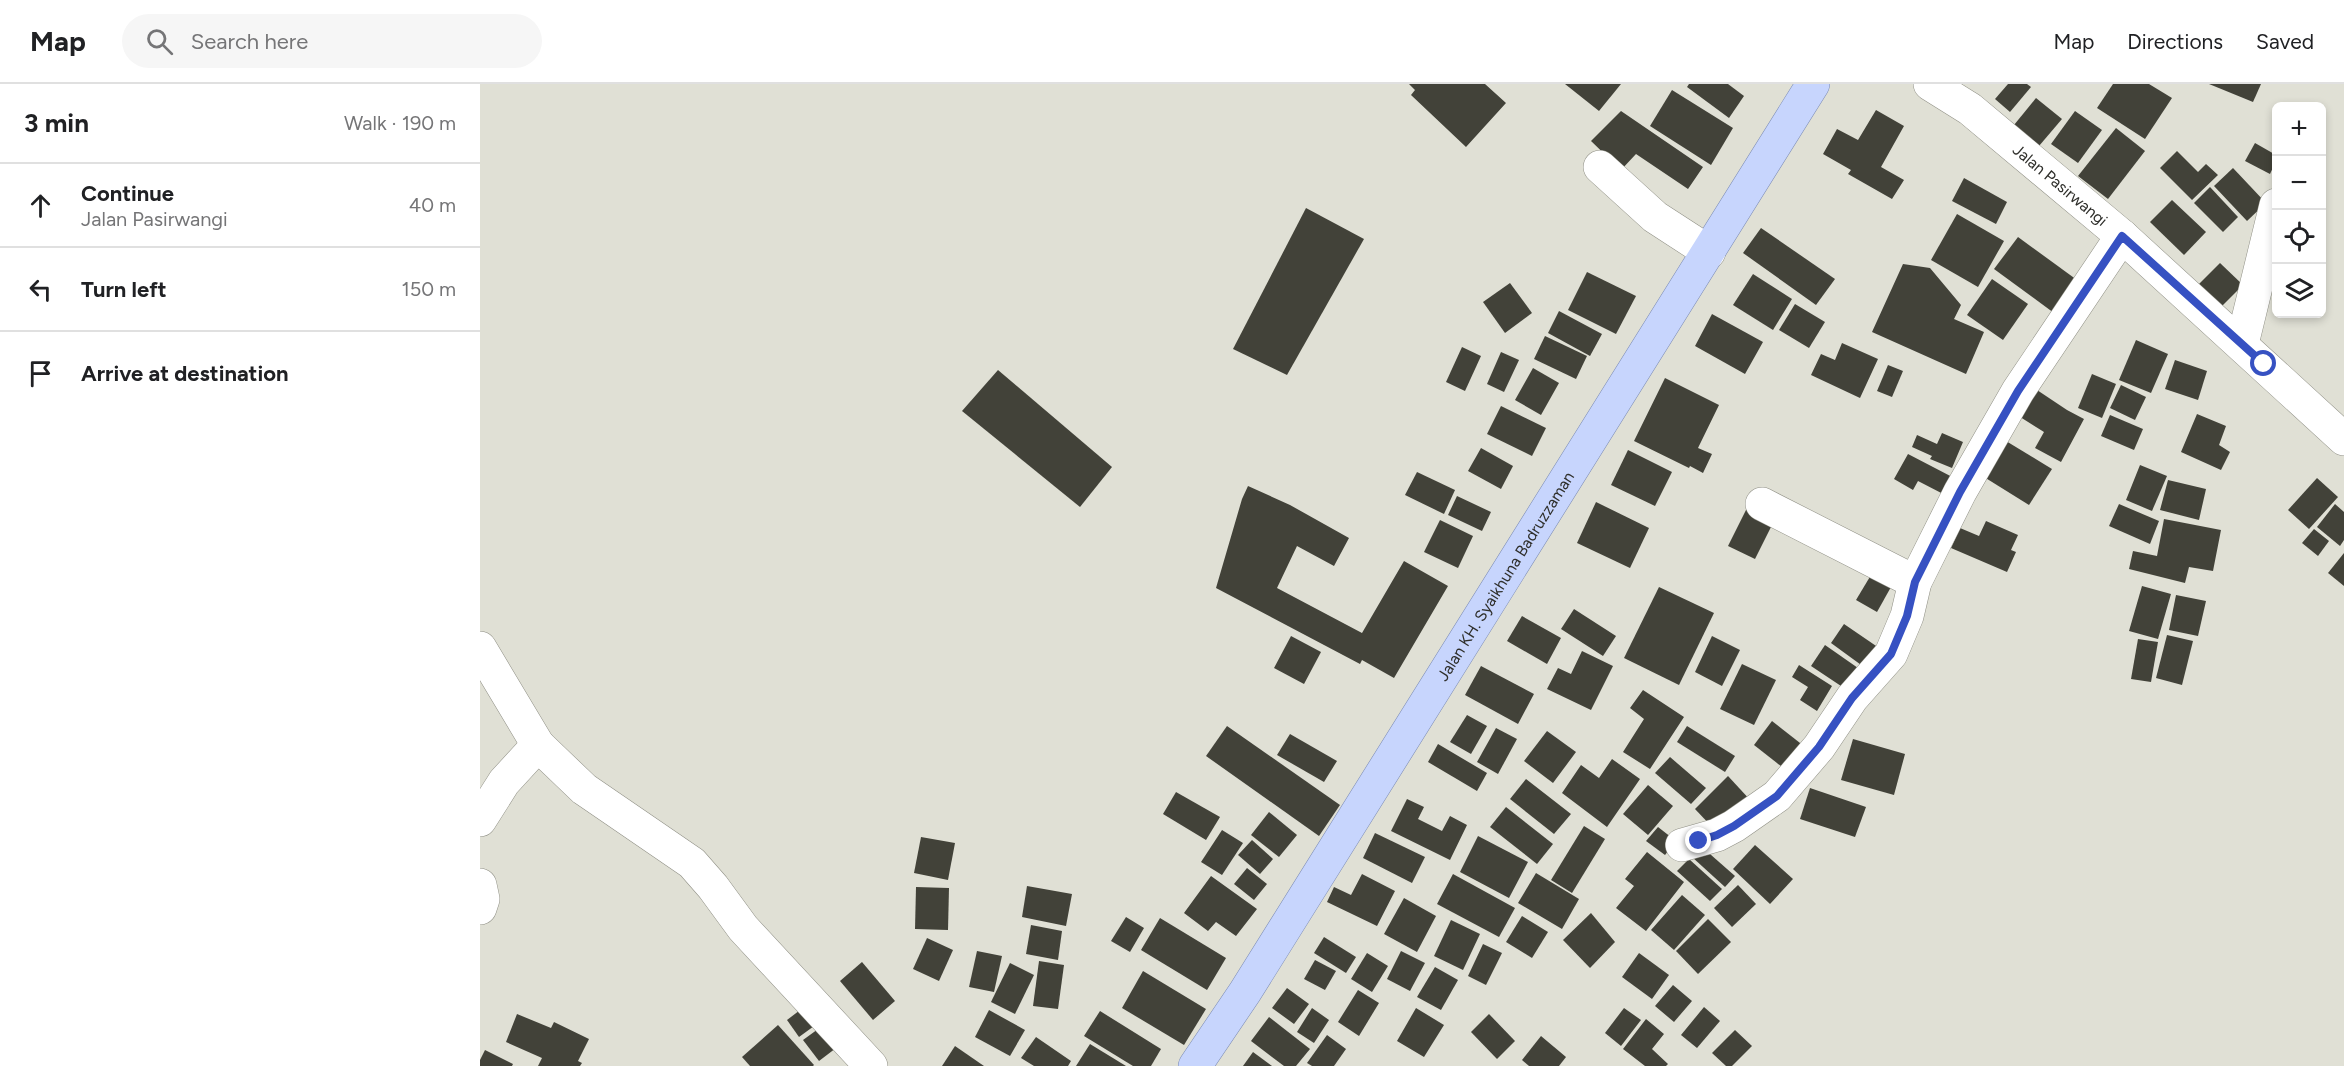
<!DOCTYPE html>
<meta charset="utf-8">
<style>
body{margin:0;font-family:Figtree,sans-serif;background:#f6f6f6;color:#202124}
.controls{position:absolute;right:18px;top:18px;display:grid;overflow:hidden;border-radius:9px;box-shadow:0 3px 9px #0003}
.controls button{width:54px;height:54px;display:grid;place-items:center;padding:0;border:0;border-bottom:2px solid #e0e0e0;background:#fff;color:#202124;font:30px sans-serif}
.stop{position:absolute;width:18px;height:18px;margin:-14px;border:4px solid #3651c2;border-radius:50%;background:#fff}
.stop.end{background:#3651c2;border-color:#fff;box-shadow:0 2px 6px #0008}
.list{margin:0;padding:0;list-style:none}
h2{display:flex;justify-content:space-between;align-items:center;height:78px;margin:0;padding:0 24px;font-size:26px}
h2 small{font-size:20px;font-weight:400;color:#757577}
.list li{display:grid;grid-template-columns:39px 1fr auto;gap:18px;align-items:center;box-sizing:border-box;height:84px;padding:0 24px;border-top:2px solid #e0e0e0}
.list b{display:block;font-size:22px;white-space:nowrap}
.list p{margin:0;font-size:20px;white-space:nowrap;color:#757577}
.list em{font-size:20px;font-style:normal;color:#757577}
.icon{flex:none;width:33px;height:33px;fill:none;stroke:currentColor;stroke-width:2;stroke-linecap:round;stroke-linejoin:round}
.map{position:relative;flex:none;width:1864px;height:982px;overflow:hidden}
header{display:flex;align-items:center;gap:36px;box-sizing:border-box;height:84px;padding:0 30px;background:#fff;border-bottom:2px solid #e0e0e0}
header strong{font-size:28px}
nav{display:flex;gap:33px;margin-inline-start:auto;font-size:21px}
.search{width:420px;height:54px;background:#f6f6f6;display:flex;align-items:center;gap:15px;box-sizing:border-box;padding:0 21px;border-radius:33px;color:#757577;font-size:22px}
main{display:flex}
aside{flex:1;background:#fff}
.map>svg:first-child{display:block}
</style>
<header>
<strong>Map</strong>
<div class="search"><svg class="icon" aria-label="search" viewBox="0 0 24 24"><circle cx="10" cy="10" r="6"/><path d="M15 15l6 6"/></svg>Search here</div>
<nav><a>Map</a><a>Directions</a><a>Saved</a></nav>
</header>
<main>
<aside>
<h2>3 min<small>Walk · 190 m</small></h2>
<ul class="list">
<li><svg class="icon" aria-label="ahead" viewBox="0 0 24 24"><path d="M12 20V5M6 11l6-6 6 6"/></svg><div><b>Continue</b><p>Jalan Pasirwangi</p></div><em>40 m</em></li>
<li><svg class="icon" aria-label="left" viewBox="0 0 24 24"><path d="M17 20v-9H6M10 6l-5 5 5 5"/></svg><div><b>Turn left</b></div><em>150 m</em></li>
<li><svg class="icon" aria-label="arrive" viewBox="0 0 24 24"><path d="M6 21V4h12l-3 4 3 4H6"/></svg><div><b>Arrive at destination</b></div></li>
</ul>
</aside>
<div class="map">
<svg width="1864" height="982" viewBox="0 0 1864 982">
<rect width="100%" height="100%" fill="#e0e0d5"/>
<g fill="#424239">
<polygon points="929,0 1005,0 1026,19 986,63 931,11 935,6"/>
<polygon points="1085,0 1141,0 1119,27"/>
<polygon points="1209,0 1248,0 1264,12 1249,34 1207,3"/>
<polygon points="1528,0 1547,0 1551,3 1530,28 1515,15"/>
<polygon points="1633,0 1669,0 1692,14 1665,55 1617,24"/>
<polygon points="1729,0 1781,0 1773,18"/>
<polygon points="1192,6 1253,44 1231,81 1170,42"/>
<polygon points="1556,14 1582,35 1559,62 1534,41"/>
<polygon points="1396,26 1424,42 1401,83 1424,96 1412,115 1368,90 1371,86 1343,70 1357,45 1378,56"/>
<polygon points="1141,27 1223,83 1208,105 1156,70 1141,86 1111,57"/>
<polygon points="1595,27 1622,46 1598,79 1571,60"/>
<polygon points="1636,44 1665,67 1628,115 1598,92"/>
<polygon points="1775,59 1796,71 1796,77 1790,90 1765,77"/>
<polygon points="1697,67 1718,88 1726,80 1738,91 1712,116 1680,84"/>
<polygon points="1753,84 1786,119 1767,137 1734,102"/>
<polygon points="1484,94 1527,118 1516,140 1472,117"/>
<polygon points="1730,103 1758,133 1743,148 1714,119"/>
<polygon points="1692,116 1726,148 1704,171 1670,138"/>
<polygon points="826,124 884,155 807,291 753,265"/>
<polygon points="1477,130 1524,157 1498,203 1451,176"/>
<polygon points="1281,144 1355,195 1336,221 1263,169"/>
<polygon points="1538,153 1597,196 1574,229 1514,185"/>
<polygon points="1740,179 1763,201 1739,225 1716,203"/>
<polygon points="1423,180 1450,184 1481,221 1474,235 1504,248 1486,290 1392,248"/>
<polygon points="1107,188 1156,212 1136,250 1088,226"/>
<polygon points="1273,190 1312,215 1293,246 1253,221"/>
<polygon points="1512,195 1548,220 1523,256 1487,231"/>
<polygon points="1030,199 1052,229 1025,249 1003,218"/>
<polygon points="1315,220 1345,238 1329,264 1299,246"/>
<polygon points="1079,227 1122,250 1110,272 1068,249"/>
<polygon points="1232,230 1283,258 1265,290 1215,262"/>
<polygon points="1065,252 1107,272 1096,295 1054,275"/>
<polygon points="1656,256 1688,270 1671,309 1639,296"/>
<polygon points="1362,259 1398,275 1380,314 1331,291 1341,270 1355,276"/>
<polygon points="982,263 1001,272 985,307 966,298"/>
<polygon points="1021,268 1039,276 1024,308 1007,300"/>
<polygon points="1695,276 1727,287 1718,316 1685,305"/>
<polygon points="1408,281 1423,287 1412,313 1397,307"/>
<polygon points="1053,284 1079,299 1061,331 1035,316"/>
<polygon points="518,286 632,383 600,423 482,327"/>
<polygon points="1612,290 1636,300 1622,334 1598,324"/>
<polygon points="1185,294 1239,321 1218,364 1232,370 1223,389 1210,382 1209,384 1154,357"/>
<polygon points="1641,301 1666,313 1655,336 1630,324"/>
<polygon points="1554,304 1587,326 1604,335 1581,378 1555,364 1564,348 1537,331"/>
<polygon points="1021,322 1066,344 1052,372 1007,350"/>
<polygon points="1717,330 1746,342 1739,361 1750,368 1741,386 1701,368"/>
<polygon points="1630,331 1663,345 1654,366 1621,352"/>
<polygon points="1462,349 1483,358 1472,384 1450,375 1452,372 1432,363 1437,351 1457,360"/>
<polygon points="1526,357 1572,385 1549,421 1504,393"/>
<polygon points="1001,364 1033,382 1021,405 988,387"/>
<polygon points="1148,366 1192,388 1175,422 1131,401"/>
<polygon points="1428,370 1478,396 1469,413 1438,397 1433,406 1414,395"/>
<polygon points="1660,381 1687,392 1672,427 1646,416"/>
<polygon points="937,388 975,406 964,430 925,411"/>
<polygon points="1837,394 1858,413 1829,445 1808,426"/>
<polygon points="1688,396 1726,405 1719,436 1680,426"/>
<polygon points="768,402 810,421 869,454 854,482 817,462 797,504 882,549 924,477 968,502 914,594 882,576 880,580 736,504 762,415"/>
<polygon points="977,412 1011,428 1002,447 968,431"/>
<polygon points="1116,418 1169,444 1150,484 1097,459"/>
<polygon points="1639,420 1679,437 1670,460 1629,442"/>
<polygon points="1855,420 1864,428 1864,456 1860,462 1837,443"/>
<polygon points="1268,422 1295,435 1275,475 1248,462"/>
<polygon points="1684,435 1741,446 1733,487 1709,483 1705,499 1649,485 1653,467 1677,472"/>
<polygon points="960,436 993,452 978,484 944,468"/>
<polygon points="1506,437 1538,451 1531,466 1536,468 1527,488 1471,464 1480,444 1499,452"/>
<polygon points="1834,445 1849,457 1838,472 1822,459"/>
<polygon points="1864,469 1864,502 1848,489"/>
<polygon points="1391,491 1411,503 1397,528 1376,516"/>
<polygon points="1662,502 1691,510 1678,555 1649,547"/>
<polygon points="1179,503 1234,529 1199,601 1144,574"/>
<polygon points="1696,511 1726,517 1718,552 1689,546"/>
<polygon points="1094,525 1136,552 1123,572 1081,545"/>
<polygon points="1042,532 1081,554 1067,580 1027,557"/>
<polygon points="1364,540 1402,566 1388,586 1351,559"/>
<polygon points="1687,551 1713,557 1702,601 1676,594"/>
<polygon points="811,552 841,568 824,600 794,584"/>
<polygon points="1232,552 1260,566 1242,602 1215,588"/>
<polygon points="1658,555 1678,558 1671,598 1651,595"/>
<polygon points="1345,561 1378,584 1364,604 1331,582"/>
<polygon points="1102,567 1133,582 1111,626 1067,605 1078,584 1091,590"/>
<polygon points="1262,580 1296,596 1274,641 1240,625"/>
<polygon points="1319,581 1352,602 1337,627 1320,616 1328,603 1312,593"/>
<polygon points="1001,582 1054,610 1038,640 985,611"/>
<polygon points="1163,606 1204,633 1170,685 1143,668 1164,635 1150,624"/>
<polygon points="987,631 1007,642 991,670 970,658"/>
<polygon points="1292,637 1329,666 1311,690 1274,661"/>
<polygon points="747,642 860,721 839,752 726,672"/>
<polygon points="1207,642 1255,672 1245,688 1197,658"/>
<polygon points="1016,644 1037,655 1018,690 997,678"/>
<polygon points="1067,647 1096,668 1073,699 1044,677"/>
<polygon points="810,650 857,677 844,698 797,671"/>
<polygon points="1373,655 1425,670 1414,711 1361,696"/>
<polygon points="958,660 1007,689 997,707 948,678"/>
<polygon points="1190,673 1226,704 1211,720 1175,689"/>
<polygon points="1132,675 1160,695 1127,743 1082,709 1101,681 1119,694"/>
<polygon points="1248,692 1272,718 1233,744 1215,725"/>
<polygon points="1046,695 1091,730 1074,750 1030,715"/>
<polygon points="1168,701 1193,722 1168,751 1143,730"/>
<polygon points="1330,704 1386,723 1375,753 1320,735"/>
<polygon points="696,708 740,733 726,756 683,730"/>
<polygon points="927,715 944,723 938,735 962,747 970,732 987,741 970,776 911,747"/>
<polygon points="1026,723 1073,760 1057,780 1010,743"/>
<polygon points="789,728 817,751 799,773 771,751"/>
<polygon points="1104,742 1125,755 1092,809 1071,796"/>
<polygon points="1178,743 1196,757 1185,771 1166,757"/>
<polygon points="742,746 763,759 742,791 721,778"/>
<polygon points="895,749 945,773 932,799 883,774"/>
<polygon points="998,752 1048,778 1029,814 980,788"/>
<polygon points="441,753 475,759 468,796 434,789"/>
<polygon points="772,756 793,775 780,790 758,771"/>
<polygon points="1275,761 1313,795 1290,820 1253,785"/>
<polygon points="1222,763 1255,792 1245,803 1212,773"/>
<polygon points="1167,768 1204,798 1166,847 1136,824 1154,802 1145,795"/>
<polygon points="1209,775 1242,805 1230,817 1197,787"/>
<polygon points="767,784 787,800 774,816 754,800"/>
<polygon points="1056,789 1099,815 1082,845 1038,819"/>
<polygon points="882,790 915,807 897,842 847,818 854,803 871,811"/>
<polygon points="973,790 1035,824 1019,853 957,820"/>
<polygon points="731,792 777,825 756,852 736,838 728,847 704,829"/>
<polygon points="1258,801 1276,820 1252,843 1234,824"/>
<polygon points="547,802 592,810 586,842 542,833"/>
<polygon points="436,803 469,804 468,846 435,845"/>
<polygon points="1202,811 1225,831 1194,866 1171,846"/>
<polygon points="924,814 956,832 937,868 904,850"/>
<polygon points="1111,829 1135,858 1110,884 1083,856"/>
<polygon points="1042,832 1068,848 1052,874 1026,858"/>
<polygon points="646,833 664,844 650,868 631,857"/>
<polygon points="680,834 746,874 727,906 661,866"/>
<polygon points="1228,835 1251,858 1218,890 1196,867"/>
<polygon points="971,836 1000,850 983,886 954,872"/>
<polygon points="551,841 582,847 578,876 546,870"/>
<polygon points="844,853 876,873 866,889 834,869"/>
<polygon points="447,854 473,866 459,897 433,885"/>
<polygon points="1003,860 1022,869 1006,901 988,892"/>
<polygon points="497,867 522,872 514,908 489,903"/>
<polygon points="921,867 945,879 930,907 907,895"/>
<polygon points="887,869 908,882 892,908 871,895"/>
<polygon points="1159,869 1189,891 1172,915 1142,893"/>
<polygon points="835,876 856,887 845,906 824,895"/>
<polygon points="559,877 584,881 578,925 553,922"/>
<polygon points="382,878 415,917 393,936 360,897"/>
<polygon points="530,879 554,891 535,930 511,918"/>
<polygon points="955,883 978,896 961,926 937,913"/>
<polygon points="663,887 726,925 704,961 642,924"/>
<polygon points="1193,901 1212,917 1194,938 1175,922"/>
<polygon points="807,904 829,920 814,940 792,924"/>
<polygon points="878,906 899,919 879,952 858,938"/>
<polygon points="328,920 341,937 319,953 307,936"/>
<polygon points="1224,923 1240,937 1217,964 1201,951"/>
<polygon points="832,924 849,936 834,959 817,948"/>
<polygon points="936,924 964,941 944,973 917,957"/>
<polygon points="1144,924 1161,936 1141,962 1125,949"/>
<polygon points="509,926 545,946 530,972 495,953"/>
<polygon points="620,927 681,965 671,982 653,982 604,952"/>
<polygon points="37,930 71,944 74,938 109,955 98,977 102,979 100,982 58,982 62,974 26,958"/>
<polygon points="1009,930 1035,957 1017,975 991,948"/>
<polygon points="789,933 830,965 816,982 804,982 771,957"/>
<polygon points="1166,935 1184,950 1172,965 1188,980 1186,982 1165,982 1143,965"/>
<polygon points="345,940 360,961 339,977 323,956"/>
<polygon points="298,941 334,981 333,982 270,982 262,973"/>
<polygon points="1255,946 1272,962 1252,982 1246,982 1232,969"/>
<polygon points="847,951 866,965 854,982 832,982 827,979"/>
<polygon points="1061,952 1086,973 1079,982 1049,982 1042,976"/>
<polygon points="556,953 591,977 588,982 554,982 541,974"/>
<polygon points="610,960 646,982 596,982"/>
<polygon points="475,962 504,982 462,982"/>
<polygon points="5,966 33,980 32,982 0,982 0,976"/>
<polygon points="773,968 792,982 763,982"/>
</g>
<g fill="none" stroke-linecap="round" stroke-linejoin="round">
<defs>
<g id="minor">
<path id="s1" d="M1450 0 1490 25 1642 152 1864 355"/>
<polyline points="1120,83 1175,133 1229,168"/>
<polyline points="1762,260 1796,121"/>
<polyline points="1282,420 1435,498"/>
<polyline points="0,564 58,661 104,705 212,779 233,803 263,844 391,982"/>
<polyline points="0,736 24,698 58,661"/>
<polyline points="1202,761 1237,751 1254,742 1297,712 1339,663 1372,614 1411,570 1427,532 1435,498 1480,408 1538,307 1642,152"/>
<polyline points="0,801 3,815 0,824"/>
</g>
<g id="major">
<path id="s2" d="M715 982 765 908 1333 0"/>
</g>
</defs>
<use href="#minor" stroke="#909086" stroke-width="34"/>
<use href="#major" stroke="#7989b3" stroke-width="34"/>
<use href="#minor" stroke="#fff" stroke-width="33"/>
<use href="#major" stroke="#c7d5fd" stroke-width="33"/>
</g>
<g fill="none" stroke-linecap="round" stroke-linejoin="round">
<polyline stroke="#3651c2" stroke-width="8" points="1219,757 1237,751 1254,742 1297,712 1339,663 1372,614 1411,570 1427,532 1435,498 1480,408 1538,307 1642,152 1784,280"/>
</g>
<g text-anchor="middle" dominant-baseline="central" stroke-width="6" stroke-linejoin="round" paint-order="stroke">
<g font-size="16" fill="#2f2f2b" stroke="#e0e0d5">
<text stroke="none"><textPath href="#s1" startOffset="165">Jalan Pasirwangi</textPath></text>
<text stroke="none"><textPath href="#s2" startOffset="580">Jalan KH. Syaikhuna Badruzzaman</textPath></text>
</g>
</g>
</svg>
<div class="controls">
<button>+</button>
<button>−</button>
<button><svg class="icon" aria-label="locate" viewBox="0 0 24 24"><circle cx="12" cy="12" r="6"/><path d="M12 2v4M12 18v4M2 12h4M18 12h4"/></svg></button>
<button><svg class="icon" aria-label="layers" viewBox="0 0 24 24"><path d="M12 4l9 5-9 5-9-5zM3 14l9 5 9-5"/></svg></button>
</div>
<div class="stop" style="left:1784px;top:280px"></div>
<div class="stop end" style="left:1219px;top:757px"></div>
</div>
</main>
